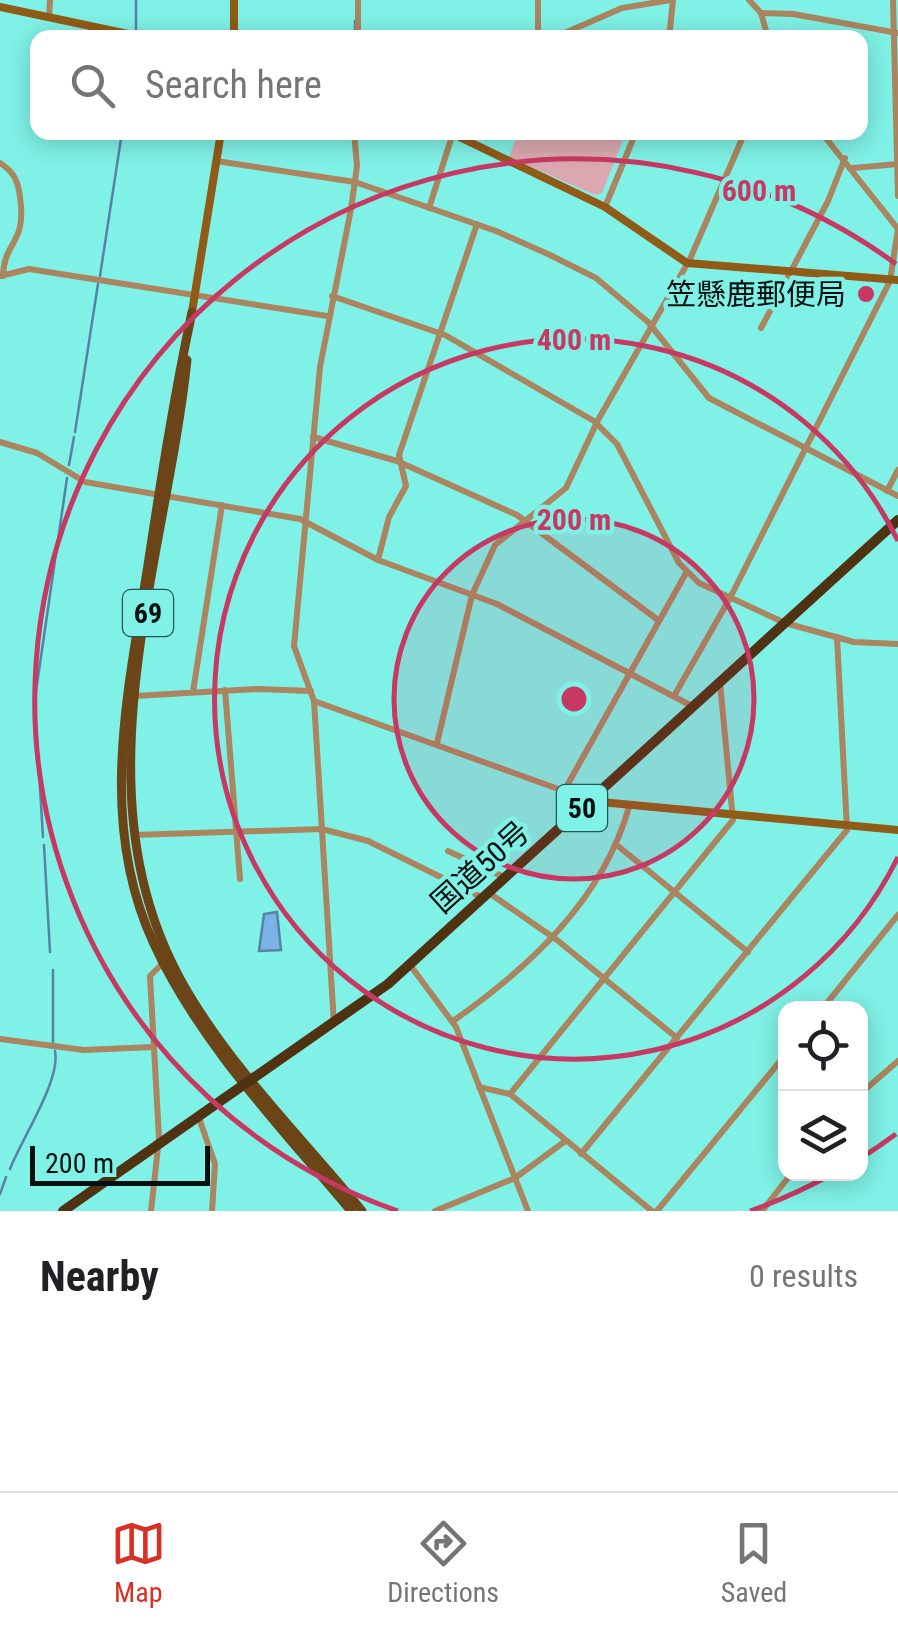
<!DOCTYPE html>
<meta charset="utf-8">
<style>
body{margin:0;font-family:"Roboto Condensed","Noto Sans JP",sans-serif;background:#f2f2f2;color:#202124}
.controls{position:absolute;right:30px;bottom:30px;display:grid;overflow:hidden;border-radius:20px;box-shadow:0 5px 25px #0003}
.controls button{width:90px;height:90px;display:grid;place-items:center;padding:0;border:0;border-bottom:2px solid #e0e0e0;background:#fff;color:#202124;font:50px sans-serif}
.scale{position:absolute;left:30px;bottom:25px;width:180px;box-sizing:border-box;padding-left:10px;border:5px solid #00100f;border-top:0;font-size:28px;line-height:35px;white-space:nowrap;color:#00100f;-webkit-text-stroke:8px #7ff1e6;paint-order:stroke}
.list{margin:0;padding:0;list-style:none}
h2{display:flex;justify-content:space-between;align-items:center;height:130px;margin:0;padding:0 40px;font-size:42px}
h2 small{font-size:32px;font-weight:400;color:#757577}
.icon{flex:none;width:55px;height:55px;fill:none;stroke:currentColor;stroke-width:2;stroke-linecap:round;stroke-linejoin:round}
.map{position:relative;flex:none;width:898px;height:1211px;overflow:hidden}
.search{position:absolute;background:#fff;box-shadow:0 5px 25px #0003;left:30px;right:30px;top:30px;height:110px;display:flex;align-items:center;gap:25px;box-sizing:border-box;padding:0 35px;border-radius:20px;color:#757577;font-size:38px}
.sheet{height:280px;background:#fff}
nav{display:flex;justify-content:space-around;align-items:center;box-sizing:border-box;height:140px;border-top:2px solid #e0e0e0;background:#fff;font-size:28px;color:#757577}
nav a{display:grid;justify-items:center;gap:5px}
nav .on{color:#d93025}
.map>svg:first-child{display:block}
</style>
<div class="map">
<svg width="898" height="1211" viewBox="0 0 898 1211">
<rect width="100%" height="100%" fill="#7ff1e6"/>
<polygon fill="#dba8b1" points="518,133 605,133 623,140 602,193 595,195 509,157"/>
<polygon fill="#7cb3e7" stroke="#5782a6" stroke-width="2.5" points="277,912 281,950 259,951 264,914"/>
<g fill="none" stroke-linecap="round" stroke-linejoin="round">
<g stroke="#5782a6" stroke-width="2.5">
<polyline points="136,0 136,30"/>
<polyline points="142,31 172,38"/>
<polyline points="355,38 355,21"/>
<polyline points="100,276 122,132"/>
<polyline points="75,432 98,284"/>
<polyline points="69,465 74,437"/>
<polyline points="35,698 67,478"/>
<polyline points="35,706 43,837"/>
<polyline points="44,845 50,952"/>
<polyline points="53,970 53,1043"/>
<path d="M10 1169C22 1138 61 1080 55 1051"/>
<polyline points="0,1194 6,1177"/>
</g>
<g stroke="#aa855f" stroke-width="6">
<polyline points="358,0 358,38"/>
<polyline points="749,0 761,13 768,38"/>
<polyline points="893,0 898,196"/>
<polyline points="761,13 793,14 898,33"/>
<polyline points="49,18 50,0"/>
<polyline points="538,38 538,0"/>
<polyline points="553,38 622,8 671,0"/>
<polyline points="669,38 673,0"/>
<polyline points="728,132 743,138"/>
<polyline points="216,161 355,182 496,231 550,255 596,278 648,322 709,398 898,496"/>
<path d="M0 163C14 172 18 181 20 197 27 245 4 240 3 276"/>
<polyline points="853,168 898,164"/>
<polyline points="605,207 636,132"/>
<polyline points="429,208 453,133"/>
<polyline points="0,276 29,269 327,316"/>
<polyline points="332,296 445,335 594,421 617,444 679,563 699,583 785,623 854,642 898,644"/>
<polyline points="761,328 828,201 845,158"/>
<polyline points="313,437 397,461 517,515 658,620"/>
<polyline points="0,442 37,453 85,482 300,519 378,560 497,604 692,706"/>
<polyline points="887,491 898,470"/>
<polyline points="378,560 389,517 406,486 399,455 477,224"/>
<polyline points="225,690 240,879"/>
<polyline points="193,692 222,505"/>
<polyline points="135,696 258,689 311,691"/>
<polyline points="674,696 730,598 890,281 898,229 821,132"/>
<polyline points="314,701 589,800"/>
<polyline points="437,743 472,595 495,545 566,488 598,420 690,259 745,132"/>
<polyline points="564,791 686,573"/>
<polyline points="134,835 322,829 368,841 481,897"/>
<polyline points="618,846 748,952"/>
<polyline points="448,851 504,877"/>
<polyline points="489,893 557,940 677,1038"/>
<polyline points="410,965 456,1027 528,1211"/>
<polyline points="823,1008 898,915"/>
<path d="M453 1021C530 967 603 899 629 807"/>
<polyline points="334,1024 314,701 294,646 320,367 351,209 357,166 354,132"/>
<polyline points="0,1039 84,1050 153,1047"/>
<polyline points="479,1087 510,1094 652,1211"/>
<polyline points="510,1094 733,820 720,683"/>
<polyline points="860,1094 898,1061"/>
<polyline points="199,1118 215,1164 212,1211"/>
<polyline points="581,1154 847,830 837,637"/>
<polyline points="151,1211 159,1138 150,976 163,963"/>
<polyline points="435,1211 515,1178 564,1142"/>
<polyline points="657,1211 786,1054"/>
<polyline points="762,1211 791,1174"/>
</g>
<g stroke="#905b16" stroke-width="8">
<polyline points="234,0 234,38"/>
<polyline points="0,7 147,38"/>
<polyline points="449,132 605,207 687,263 898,280"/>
<polyline points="192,312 221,132"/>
<polyline points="590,801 898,830"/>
</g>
<g stroke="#6b4518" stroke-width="9">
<path d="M192 312C174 396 161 480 148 565 128 692 97 822 154 944 200 1044 281 1127 351 1211"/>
<path d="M187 360C165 568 72 796 187 991 234 1071 304 1140 362 1211"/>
</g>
<polyline stroke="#4e3211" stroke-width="10" points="63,1211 388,984 898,520"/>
</g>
<circle cx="574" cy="699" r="180" fill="#c73963" fill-opacity=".12"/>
<g fill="none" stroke="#c73963" stroke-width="5">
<circle cx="574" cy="699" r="180"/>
<path d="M898 857A360 360 0 1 1 898 541"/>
<path d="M896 1134A541 541 0 0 1 861 1158M832 1174A541 541 0 0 1 750 1211M398 1211A541 541 0 1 1 896 264"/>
</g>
<circle fill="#c73963" stroke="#7ff1e6" stroke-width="4" cx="866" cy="294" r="10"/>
<g text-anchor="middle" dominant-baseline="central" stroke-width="9" stroke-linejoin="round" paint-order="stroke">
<g fill="#7ff1e6" stroke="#265450" stroke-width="2.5">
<rect x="123" y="590" width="50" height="46" rx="8"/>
<rect x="557" y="785" width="50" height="46" rx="8"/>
</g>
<g font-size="28" font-weight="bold" fill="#00100f">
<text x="148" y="613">69</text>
<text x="582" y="808">50</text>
</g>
<g font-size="30" fill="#00100f" stroke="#7ff1e6" text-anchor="end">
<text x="846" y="294">笠懸鹿郵便局</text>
</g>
<g font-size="30" fill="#00100f" stroke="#7ff1e6">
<text transform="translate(480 867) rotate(-42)">国道50号</text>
</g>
</g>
<circle cx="574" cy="699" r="15" fill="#c73963" stroke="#7ff1e6" stroke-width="5"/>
<g font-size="30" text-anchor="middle" font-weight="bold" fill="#c73963" stroke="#7ff1e6" stroke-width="9" stroke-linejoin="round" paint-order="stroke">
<text x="759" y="201">600 m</text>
<text x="574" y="350">400 m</text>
<text x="574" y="530">200 m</text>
</g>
</svg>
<div class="controls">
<button><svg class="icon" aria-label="locate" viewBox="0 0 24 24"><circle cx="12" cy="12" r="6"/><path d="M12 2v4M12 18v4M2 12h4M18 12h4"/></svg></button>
<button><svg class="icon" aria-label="layers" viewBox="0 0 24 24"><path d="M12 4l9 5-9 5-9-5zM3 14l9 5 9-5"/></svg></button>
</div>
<div class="scale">200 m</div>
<div class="search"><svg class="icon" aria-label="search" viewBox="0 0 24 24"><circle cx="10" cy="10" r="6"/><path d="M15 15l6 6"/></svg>Search here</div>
</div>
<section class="sheet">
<h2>Nearby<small>0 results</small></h2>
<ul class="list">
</ul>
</section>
<nav>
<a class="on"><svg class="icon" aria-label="map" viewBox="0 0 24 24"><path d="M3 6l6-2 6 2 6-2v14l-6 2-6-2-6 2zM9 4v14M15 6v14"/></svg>Map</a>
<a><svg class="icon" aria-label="directions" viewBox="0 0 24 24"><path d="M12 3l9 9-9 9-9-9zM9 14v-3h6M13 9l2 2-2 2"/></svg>Directions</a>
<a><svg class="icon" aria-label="saved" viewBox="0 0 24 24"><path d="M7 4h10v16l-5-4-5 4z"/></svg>Saved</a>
</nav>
